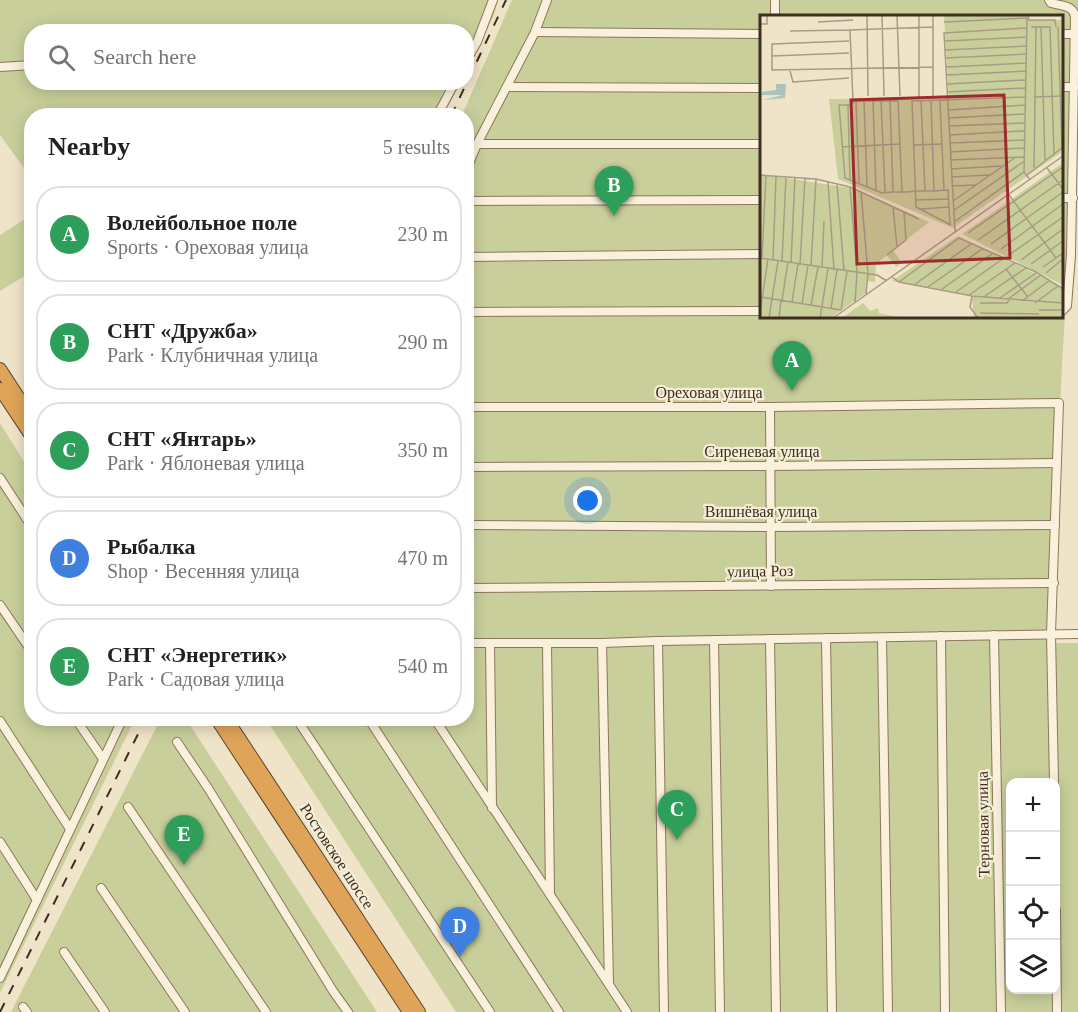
<!DOCTYPE html>
<meta charset="utf-8">
<style>
body{margin:0;font-family:"Times New Roman",serif;background:#f6f6f6;color:#202124}
.controls{position:absolute;right:18px;bottom:18px;display:grid;overflow:hidden;border-radius:12px;box-shadow:0 3px 15px #0003}
.controls button{width:54px;height:54px;display:grid;place-items:center;padding:0;border:0;border-bottom:2px solid #e0e0e0;background:#fff;color:#202124;font:30px sans-serif}
.you{position:absolute;left:588px;top:501px;width:21px;height:21px;margin:-15px;border:4px solid #fff;border-radius:50%;background:#1a73e8;box-shadow:0 0 0 9px #1a73e833}
.badge{display:grid;place-items:center;width:39px;height:39px;border-radius:50%;background:#9e2a2b;color:#fff;font-size:20px;font-weight:700}
.pin{position:absolute;translate:-50% -50px;filter:drop-shadow(0 2px 3px #0008)}
.pin::after{content:'';position:absolute;top:32px;width:21px;height:18px;background:inherit;clip-path:polygon(0 0,100% 0,50% 100%)}
.list{margin:0;padding:0;list-style:none}
h2{display:flex;justify-content:space-between;align-items:center;height:78px;margin:0;padding:0 24px;font-size:26px}
h2 small{font-size:20px;font-weight:400;color:#757577}
.list li{display:grid;grid-template-columns:39px 1fr auto;gap:18px;align-items:center;box-sizing:border-box;height:96px;margin:0 12px 12px;padding:0 12px;border:2px solid #e0e0e0;border-radius:24px}
.list b{display:block;font-size:22px;white-space:nowrap}
.list p{margin:0;font-size:20px;white-space:nowrap;color:#757577}
.list em{font-size:20px;font-style:normal;color:#757577}
.icon{flex:none;width:33px;height:33px;fill:none;stroke:currentColor;stroke-width:2;stroke-linecap:round;stroke-linejoin:round}
.map{position:relative;flex:none;width:1078px;height:1012px;overflow:hidden}
.search{position:absolute;background:#fff;box-shadow:0 3px 15px #0003;left:24px;top:24px;width:450px;height:66px;display:flex;align-items:center;gap:15px;box-sizing:border-box;padding:0 21px;border-radius:24px;color:#757577;font-size:22px}
.panel{position:absolute;background:#fff;box-shadow:0 3px 15px #0003;left:24px;top:108px;width:450px;height:618px;border-radius:24px}
.map>svg:first-child{display:block}
</style>
<div class="map">
<svg width="1078" height="1012" viewBox="0 0 1078 1012">
<rect width="100%" height="100%" fill="#f0e4c8"/>
<g fill="#c9cf9b" fill-rule="evenodd">
<polygon points="0,0 498,0 494,15 467,70 466,32 32,32 32,82 460,83 444,115 32,116 31,178 0,135"/>
<path d="M512 0H1078V95L1062 365 1055 525 1054 643H1078V1012H456L266 719 466 718V116L462 115ZM762 16H1062V316H762ZM1010 782H1056V990H1010Z"/>
<polygon points="31,215 31,272 0,291 0,235"/>
<polygon points="0,423 31,473 32,718 135,719 0,993"/>
<polygon points="161,718 186,719 377,1012 11,1012"/>
</g>
<g fill="none" stroke-linecap="round" stroke-linejoin="round">
<defs>
<g id="minor">
<path d="M1049 0 1051 3C1061 6 1074 5 1075 17L1071 255 1067 306 1062 311"/>
<polyline points="775,16 775,0"/>
<polyline points="535,32 762,34"/>
<polyline points="1062,34 1074,34"/>
<polyline points="466,61 477,42 493,0"/>
<polyline points="0,67 32,65"/>
<polyline points="507,87 762,88"/>
<polyline points="1062,87 1074,87"/>
<polyline points="437,116 455,82"/>
<polyline points="477,144 762,144"/>
<polyline points="466,171 477,144 535,32 547,0"/>
<polyline points="1062,198 1073,198"/>
<polyline points="466,201 762,200"/>
<polyline points="466,257 762,254"/>
<polyline points="466,312 762,311"/>
<polyline points="466,407 770,407 1059,403 1051,634 1054,782"/>
<polyline points="770,407 771,586"/>
<polyline points="466,467 771,466 1057,463"/>
<polyline points="0,478 32,527"/>
<polyline points="466,525 771,527 1055,525"/>
<polyline points="466,588 1054,583"/>
<polyline points="0,605 32,652"/>
<polyline points="994,635 1001,1012"/>
<polyline points="941,636 945,1012"/>
<polyline points="826,638 832,1012"/>
<polyline points="882,638 888,1012"/>
<polyline points="770,639 776,1012"/>
<polyline points="714,640 720,1012"/>
<polyline points="658,641 664,1012"/>
<polyline points="466,643 602,643 658,641 1078,634"/>
<polyline points="490,643 492,808"/>
<polyline points="602,643 609,984"/>
<polyline points="547,644 550,894"/>
<polyline points="75,718 103,759"/>
<polyline points="296,718 490,1012"/>
<polyline points="368,718 559,1012"/>
<polyline points="434,718 627,1012"/>
<polyline points="0,721 70,829"/>
<polyline points="177,742 208,788 333,991 348,1012"/>
<polyline points="128,807 266,1012"/>
<polyline points="0,842 37,900"/>
<polyline points="101,888 185,1012"/>
<polyline points="1056,910 1057,1012"/>
<polyline points="64,952 105,1012"/>
<polyline points="0,978 123,718"/>
<polyline points="23,1007 27,1012"/>
</g>
<g id="highway">
<polyline points="0,369 32,418"/>
<polyline points="0,389 32,437"/>
<polyline points="216,718 409,1012"/>
<polyline points="226,718 419,1012"/>
</g>
</defs>
<use href="#minor" stroke="#8d765c" stroke-width="10"/>
<use href="#highway" stroke="#5b4430" stroke-width="14"/>
<use href="#minor" stroke="#faf1dc" stroke-width="8"/>
<use href="#highway" stroke="#e0a458" stroke-width="12"/>
<g stroke="#3d2e20" stroke-width="2" stroke-dasharray="10 10" stroke-linecap="butt">
<polyline points="451,116 506,0"/>
<polyline points="0,1012 146,718"/>
</g>
</g>
<g text-anchor="middle" dominant-baseline="central" stroke-width="4.5" stroke-linejoin="round" paint-order="stroke">
<g font-size="16" fill="#3d2e20" stroke="#f7eed8">
<text x="709" y="392">Ореховая улица</text>
<text x="762" y="451">Сиреневая улица</text>
<text x="761" y="511">Вишнёвая улица</text>
<text transform="translate(760 571) rotate(-1)">улица Роз</text>
<text transform="translate(983 824) rotate(-91)">Терновая улица</text>
<text transform="translate(337 856) rotate(57)">Ростовское шоссе</text>
</g>
</g>
<g transform="translate(760 15)">
<rect width="303" height="303" fill="#f0e4c8"/>
<path d="M184 0H267L268 5H303V136L193 213 78 164 69 84 189 85ZM303 148V270L202 219ZM0 159 96 174 169 207 133 235 142 248 136 252 127 240 116 249 115 267 107 266 106 278 70 303H0ZM198 221 303 272V303H214L212 281 132 266ZM103 288 110 296 118 293 119 298 142 303H82Z" fill="#c9cf9b"/>
<path d="M16 69H26L25 83 3 85 23 80H2V77L16 75Z" fill="#a9c4bc"/>
<path fill="none" stroke="#a89b85" stroke-width="1.5" d="M107 0 108 81M122 0 124 81M137 0 140 81M173 0V82M268 0 269 5H295L296 12M58 7 93 5M184 7 267 3 264 157 270 165M271 12H291M281 12 285 145M290 12 294 139M298 12 302 133M0 14V9H7V0M30 16 90 15M89 26 12 29V55L173 52M185 26 266 22M185 35 266 31M12 41 89 38M185 43 266 39M186 52 266 48M30 56 33 67 89 63M186 60 266 56M187 69 265 65M187 77 265 73M159 82V0M274 82 303 81M104 85 107 171M113 85 116 176M121 85 125 177M130 85 133 177M93 86 90 15 173 12M96 86 99 167M161 86 165 176M171 86 174 176M180 86 184 175M88 90 90 164M188 95 265 90M188 103 264 99M189 111 264 108M189 120 264 116M190 128 264 125M154 130 181 129M82 132 140 129M190 137 264 133M190 145 264 142M274 153 276 12M287 153 303 174M191 154 241 151M0 160 56 164 90 172 159 204M267 160 303 132M191 162 229 160M68 167 74 255M77 169 84 256M192 171 215 170M90 172 97 257 95 288M101 176 108 259 106 279M142 177 138 86H94L91 90H79L85 163 122 178 133 177H148L156 176H174L188 175 190 210M249 180 296 243M156 185 189 184M193 186 256 142M133 192 137 232M160 194 189 192M193 196 263 147M194 207 264 157M191 210 156 192 152 86 265 82M195 216 184 18 266 13M208 218 303 152M218 225 303 165M231 229 303 177M241 234 303 189M127 240 146 225 144 197M249 240 303 202M0 243 117 260 127 266M2 243 6 160M13 245 16 161M261 245 303 214M22 246 26 162M31 248 35 162M40 249 45 163M271 249 303 226M51 251 56 164M283 252 303 238M62 253 64 206M246 254 268 282M286 258 303 244M132 262 139 267 212 281 303 288M139 267 199 223 276 257 303 274M154 270 211 229M168 272 222 234M182 274 232 239M196 277 244 243M209 280 255 248M212 281 210 292 218 303M225 281 266 253M0 282 81 295M240 283 276 258M248 284 281 260M22 285 28 247M262 286 290 265M32 287 38 249M220 288H247L250 284M275 288 298 271M42 289 48 250M51 290 58 252M71 293 77 255M81 295 87 256M279 295H303M0 298 8 244M220 298 279 299M9 303 18 246M19 303 21 285M60 303 68 254M73 303 303 141"/>
<path fill="#9e2a2b" fill-opacity="0.15" stroke="#9e2a2b" stroke-width="3" d="M244 80 250 243 97 249 91 85Z"/>
<rect width="303" height="303" fill="none" stroke="#3d2e20" stroke-width="3"/>
</g>
</svg>
<div class="controls">
<button>+</button>
<button>−</button>
<button><svg class="icon" aria-label="locate" viewBox="0 0 24 24"><circle cx="12" cy="12" r="6"/><path d="M12 2v4M12 18v4M2 12h4M18 12h4"/></svg></button>
<button><svg class="icon" aria-label="layers" viewBox="0 0 24 24"><path d="M12 4l9 5-9 5-9-5zM3 14l9 5 9-5"/></svg></button>
</div>
<div class="you"></div>
<div class="pin badge" style="left:792px;top:391px;background:#2e9e5b">A</div>
<div class="pin badge" style="left:614px;top:216px;background:#2e9e5b">B</div>
<div class="pin badge" style="left:677px;top:840px;background:#2e9e5b">C</div>
<div class="pin badge" style="left:460px;top:957px;background:#3f7fe0">D</div>
<div class="pin badge" style="left:184px;top:865px;background:#2e9e5b">E</div>
<div class="search"><svg class="icon" aria-label="search" viewBox="0 0 24 24"><circle cx="10" cy="10" r="6"/><path d="M15 15l6 6"/></svg>Search here</div>
<section class="panel">
<h2>Nearby<small>5 results</small></h2>
<ul class="list">
<li><span class="badge" style="background:#2e9e5b">A</span><div><b>Волейбольное поле</b><p>Sports · Ореховая улица</p></div><em>230 m</em></li>
<li><span class="badge" style="background:#2e9e5b">B</span><div><b>СНТ «Дружба»</b><p>Park · Клубничная улица</p></div><em>290 m</em></li>
<li><span class="badge" style="background:#2e9e5b">C</span><div><b>СНТ «Янтарь»</b><p>Park · Яблоневая улица</p></div><em>350 m</em></li>
<li><span class="badge" style="background:#3f7fe0">D</span><div><b>Рыбалка</b><p>Shop · Весенняя улица</p></div><em>470 m</em></li>
<li><span class="badge" style="background:#2e9e5b">E</span><div><b>СНТ «Энергетик»</b><p>Park · Садовая улица</p></div><em>540 m</em></li>
</ul>
</section>
</div>
